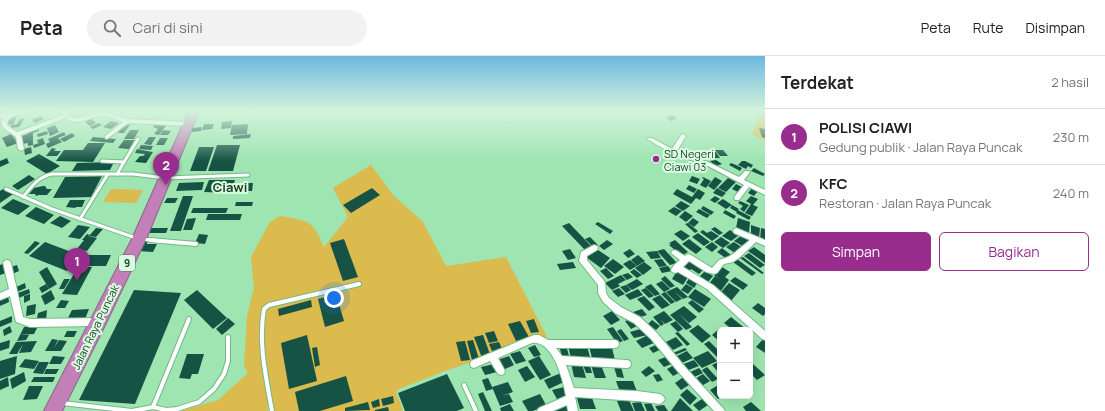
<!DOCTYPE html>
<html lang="id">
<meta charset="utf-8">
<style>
body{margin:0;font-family:Manrope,sans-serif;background:#f2f2f2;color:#202124}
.controls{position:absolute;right:12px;bottom:12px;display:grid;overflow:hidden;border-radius:6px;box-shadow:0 4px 16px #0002}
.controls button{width:36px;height:36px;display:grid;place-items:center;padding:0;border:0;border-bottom:1px solid #e0e0e0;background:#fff;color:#202124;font:20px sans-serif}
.you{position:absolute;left:334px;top:242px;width:14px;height:14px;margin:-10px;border:3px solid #fff;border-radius:50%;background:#1a73e8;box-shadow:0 0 0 6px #1a73e833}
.badge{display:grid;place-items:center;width:26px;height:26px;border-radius:50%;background:#992d8e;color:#fff;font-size:13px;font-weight:700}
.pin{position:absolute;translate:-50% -33px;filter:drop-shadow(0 1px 2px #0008)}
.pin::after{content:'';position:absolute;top:21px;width:14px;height:12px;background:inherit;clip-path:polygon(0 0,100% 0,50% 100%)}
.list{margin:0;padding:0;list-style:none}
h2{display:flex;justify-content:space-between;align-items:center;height:52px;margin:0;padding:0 16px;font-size:17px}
h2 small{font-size:13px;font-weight:400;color:#757577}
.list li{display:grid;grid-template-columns:26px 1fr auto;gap:12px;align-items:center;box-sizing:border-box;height:56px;padding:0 16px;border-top:1px solid #e0e0e0}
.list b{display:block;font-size:15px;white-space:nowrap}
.list p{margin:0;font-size:13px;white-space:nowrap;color:#757577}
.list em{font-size:13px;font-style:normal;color:#757577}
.actions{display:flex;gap:8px;padding:12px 16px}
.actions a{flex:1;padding:9px 0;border:1px solid #992d8e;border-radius:6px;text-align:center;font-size:14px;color:#992d8e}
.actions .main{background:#992d8e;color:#fff}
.icon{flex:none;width:22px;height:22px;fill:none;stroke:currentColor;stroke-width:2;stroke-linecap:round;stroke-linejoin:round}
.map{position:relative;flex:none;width:765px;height:355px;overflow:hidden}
header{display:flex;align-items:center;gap:24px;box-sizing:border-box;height:56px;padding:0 20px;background:#fff;border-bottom:1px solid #e0e0e0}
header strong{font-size:19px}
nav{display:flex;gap:22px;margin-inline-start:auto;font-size:14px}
.search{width:280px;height:36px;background:#f2f2f2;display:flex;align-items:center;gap:10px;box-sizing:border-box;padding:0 14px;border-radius:22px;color:#757577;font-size:15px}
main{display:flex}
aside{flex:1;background:#fff}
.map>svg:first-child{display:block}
</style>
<header>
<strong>Peta</strong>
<div class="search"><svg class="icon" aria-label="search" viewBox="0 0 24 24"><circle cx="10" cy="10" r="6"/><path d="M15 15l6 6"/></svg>Cari di sini</div>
<nav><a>Peta</a><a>Rute</a><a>Disimpan</a></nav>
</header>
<main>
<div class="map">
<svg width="765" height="355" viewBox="0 0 765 355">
<rect width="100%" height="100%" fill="#9ee5b1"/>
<g fill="#dbba4e">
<polygon points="756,55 765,55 765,85 752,78 757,66"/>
<path d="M371 109 393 139 423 166 446 210 506 201 547 281 445 315 399 333 396 336 403 355H271L267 346 268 355H181L218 344 248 317 244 310 247 260 254 232 251 201 270 166 280 160C310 166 311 162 324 191L348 161 333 132Z"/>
<polygon points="111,133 143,134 136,147 103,146"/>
</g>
<g fill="#165344">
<polygon points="672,59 677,62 671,65 666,62"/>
<polygon points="41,60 44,63 35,67 32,64"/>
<polygon points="8,61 17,61 13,69 17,68 20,63 25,62 19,71 10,72 12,68 6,69 9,64 6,64"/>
<polygon points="91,62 96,67 90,70 85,66"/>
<polygon points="111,65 119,67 111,73 103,71"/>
<polygon points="232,65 231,72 221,73 222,66"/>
<polygon points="99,67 102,69 93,73 90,71"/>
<polygon points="156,67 168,67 159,79 154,78 158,73 153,71"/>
<polygon points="124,68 130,69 124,77 118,77"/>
<polygon points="204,68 214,68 212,73 202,74"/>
<polygon points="248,68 247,78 230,79 232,69"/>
<polygon points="55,69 59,76 50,80 47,72"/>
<polygon points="202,71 201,75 191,76 192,72"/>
<polygon points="38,72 39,75 33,77 33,89 28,90 28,87 22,88 22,84 29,82 23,84 22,80 28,78 28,75"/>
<polygon points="759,72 765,73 765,82 762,81"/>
<polygon points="130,74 139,74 134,83 124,83"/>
<polygon points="163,74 171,75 168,79 160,79"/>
<polygon points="47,75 48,78 38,81 37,78"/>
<polygon points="64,76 66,79 58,82 62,86 48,92 46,88 50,86 48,83"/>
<polygon points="72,77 75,80 64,86 60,83"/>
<polygon points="11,78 18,87 7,91 2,82"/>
<polygon points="251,78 250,82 233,83 233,80"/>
<polygon points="93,81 116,83 113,87 90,85"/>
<polygon points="149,81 156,81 151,89 144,88"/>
<polygon points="43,82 45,88 34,92 33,89 42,86 38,87 37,84"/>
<polygon points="160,82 168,82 164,89 156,89"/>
<polygon points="124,84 135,84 129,93 118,92"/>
<polygon points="88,87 105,87 93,106 56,105 64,94 83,94"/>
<polygon points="141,89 153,90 151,94 139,93"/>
<polygon points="217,89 240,89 233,115 208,115"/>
<polygon points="31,91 32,97 25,99 24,93"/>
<polygon points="199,91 214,91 206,115 190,115"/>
<polygon points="52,92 56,93 54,95 61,95 57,100 46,100"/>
<polygon points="137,93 147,95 153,96 146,107 135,106 140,100 143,100 145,98 135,97"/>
<polygon points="715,94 723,94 728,100 720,100"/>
<polygon points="709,96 716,96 720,102 713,102"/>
<polygon points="39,98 60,110 47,118 26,105"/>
<polygon points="7,102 9,107 0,111 0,105"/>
<polygon points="716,104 722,108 716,110 710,105"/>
<polygon points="742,105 745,105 753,109 751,112 748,110 746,113 738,109"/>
<polygon points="114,106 110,114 72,115 77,107"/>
<polygon points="731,107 736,109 742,112 740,115 729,109"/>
<polygon points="754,112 765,118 763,120 751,115"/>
<polygon points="29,119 35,123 18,134 12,130"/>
<polygon points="102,120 91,141 53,142 65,121"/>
<polygon points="692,120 700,123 697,128 689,125"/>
<polygon points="703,121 711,125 706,132 700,129 704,123 702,122"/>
<polygon points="715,121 722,125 714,134 708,130"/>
<polygon points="728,122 736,126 726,136 718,132"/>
<polygon points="209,124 235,124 231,137 204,136"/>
<polygon points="204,126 202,134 176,135 179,127"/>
<polygon points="246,127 253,127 252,135 245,135"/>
<polygon points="736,128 742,131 738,136 732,133"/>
<polygon points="689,129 697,133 694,137 686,133"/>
<polygon points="43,130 45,130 47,133 52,133 47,139 39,139 36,140 35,138 29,138 34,132"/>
<polygon points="372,132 380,139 351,157 343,149"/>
<polygon points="717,132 726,137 722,141 713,137"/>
<polygon points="752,132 758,135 754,140 748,137"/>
<polygon points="3,133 13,138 0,147 0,135"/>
<polygon points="677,133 692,141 698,133 705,137 700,144 696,142 691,148 673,138"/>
<polygon points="183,140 193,140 181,175 170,175"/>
<polygon points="715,140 720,143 715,147 710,144"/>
<polygon points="751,140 758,143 753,149 758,151 752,160 745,157 751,148 746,145"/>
<polygon points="167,142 178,142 175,147 164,147"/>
<polygon points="13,143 30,150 18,159 1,152"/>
<polygon points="723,143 732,149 726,153 717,147"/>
<polygon points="70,144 85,144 82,151 76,151 75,152 66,151"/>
<polygon points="681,145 690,150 683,155 675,150"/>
<polygon points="740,145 749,149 744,156 740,153 743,150 738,147"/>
<polygon points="236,146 253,146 252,150 235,150"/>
<polygon points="732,149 739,153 738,154 751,161 749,164 736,157 737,156 730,152"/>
<polygon points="703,150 714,156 711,159 701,153"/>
<polygon points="36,151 54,159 44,168 25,160"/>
<polygon points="674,151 682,155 676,160 668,155"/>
<polygon points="193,152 228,152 226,157 191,157"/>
<polygon points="699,153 710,159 707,162 696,156"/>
<polygon points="725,154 736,160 734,163 723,157"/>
<polygon points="685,155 693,160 686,166 679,161"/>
<polygon points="208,158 242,158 240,164 206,164"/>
<polygon points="60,160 71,165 62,172 50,167"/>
<polygon points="196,162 192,174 183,174 187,163"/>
<polygon points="693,162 699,166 694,171 688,167"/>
<polygon points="738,162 750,166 749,177 736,172"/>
<polygon points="598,166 613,175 610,178 595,168"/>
<polygon points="569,167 592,191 585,194 562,170"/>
<polygon points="688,167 698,175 695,177 685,168"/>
<polygon points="78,169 90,171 80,183 68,181"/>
<polygon points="751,169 760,172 759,182 751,179"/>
<polygon points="715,171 723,177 719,179 711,173"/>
<polygon points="96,172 103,173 96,181 89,180"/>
<polygon points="151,172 168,172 166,177 149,177"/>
<polygon points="761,172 765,173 765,186 760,184"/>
<polygon points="681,174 690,180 683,185 674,178"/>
<polygon points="703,174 707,177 711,175 719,180 712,185 700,176"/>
<polygon points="730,174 738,180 731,185 722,180"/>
<polygon points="698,177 710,186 704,190 692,181"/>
<polygon points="87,178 90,179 88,180 97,182 87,195 77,193 84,184 82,184"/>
<polygon points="199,178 208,179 205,188 195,187"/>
<polygon points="742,179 751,185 744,191 734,185"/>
<polygon points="590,181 598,189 593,191 585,183"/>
<polygon points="721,181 730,187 723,192 714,186"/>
<polygon points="344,183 358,221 343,225 330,187"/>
<polygon points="689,183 702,193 696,198 682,188"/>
<polygon points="607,184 613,188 604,194 599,190"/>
<polygon points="675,184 688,196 683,199 678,194 676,195 669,189 671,188 669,187"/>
<polygon points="35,185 40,187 28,198 24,197"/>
<polygon points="45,186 82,200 67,215 29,200"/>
<polygon points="142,186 147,186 147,188 157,188 153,196 138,195"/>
<polygon points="712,186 718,191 712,196 705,191"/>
<polygon points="734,186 743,192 735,197 726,191"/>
<polygon points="754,191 765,199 765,207 748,195"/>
<polygon points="595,192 610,202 601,212 586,201"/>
<polygon points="722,192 731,199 727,203 717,196"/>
<polygon points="570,193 576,202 568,204 562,195"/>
<polygon points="630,193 635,198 628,202 623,197"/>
<polygon points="664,193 677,207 670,209 657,195"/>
<polygon points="657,195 661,202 651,203 646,196"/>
<polygon points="749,197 765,209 760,212 744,200"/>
<polygon points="86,199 111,199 106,210 81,210"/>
<polygon points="638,199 645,205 637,210 631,204"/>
<polygon points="743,201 764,217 762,218 740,202"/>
<polygon points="688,202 704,213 699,218 691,213 689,215 681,210"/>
<polygon points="613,203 624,211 615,218 604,210"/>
<polygon points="662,203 667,210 659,211 654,204"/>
<polygon points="737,203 756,217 752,220 733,206"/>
<polygon points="630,204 637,210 630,214 623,208"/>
<polygon points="573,206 576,212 560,214 557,208"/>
<polygon points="644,206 652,212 643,219 635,212"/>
<polygon points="5,207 6,217 0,219 0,209"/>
<polygon points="17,209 19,215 10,219 8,212"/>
<polygon points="668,210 672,215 662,217 659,212"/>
<polygon points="47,211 57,228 49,233 39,216"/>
<polygon points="78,211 92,211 77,239 62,238"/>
<polygon points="722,211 730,216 725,221 729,224 720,236 708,229 715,220 720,223 714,219"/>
<polygon points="606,212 614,220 608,223 600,215"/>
<polygon points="634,213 642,219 637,222 630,216"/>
<polygon points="677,215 688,221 683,229 672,223"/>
<polygon points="705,215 713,220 708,226 700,220"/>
<polygon points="628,217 633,221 627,224 622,219"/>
<polygon points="621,219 626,224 618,228 620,230 612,234 605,227"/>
<polygon points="665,220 675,230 670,232 661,223"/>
<polygon points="690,221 698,226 694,232 686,227"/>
<polygon points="735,221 748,229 743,234 730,225"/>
<polygon points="64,223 70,223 64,233 59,233"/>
<polygon points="637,223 643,228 632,234 626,229"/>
<polygon points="662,225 670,233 664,236 656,228"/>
<polygon points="25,227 26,232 17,236 16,231"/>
<polygon points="729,227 740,234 731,245 720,237"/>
<polygon points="46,228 49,233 42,237 39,232"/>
<polygon points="651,228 660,238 655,240 645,231"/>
<polygon points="686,228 693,232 688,238 681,234"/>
<polygon points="626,229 631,234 626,237 620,231"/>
<polygon points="677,231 688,241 683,243 675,236 682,243 676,246 666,236"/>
<polygon points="619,232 625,238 618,241 612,235"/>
<polygon points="646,232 654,240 649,242 641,234"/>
<polygon points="29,233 30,237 19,242 18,237"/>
<polygon points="638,233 643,239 630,244 625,239"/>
<polygon points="695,233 711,243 704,251 688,241"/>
<polygon points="51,234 55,243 45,249 41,240"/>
<polygon points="134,234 181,237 135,348 79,344"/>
<polygon points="197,234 227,262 213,273 184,244"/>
<polygon points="665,236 675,246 671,248 661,238"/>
<polygon points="30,238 30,244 24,247 24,240"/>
<polygon points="336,238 344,265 325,271 318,243"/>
<polygon points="8,239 9,246 0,250 0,242"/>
<polygon points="660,239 670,249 662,253 652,243"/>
<polygon points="644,240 655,251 649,255 637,243"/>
<polygon points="61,244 69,245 65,252 56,252"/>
<polygon points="311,244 312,251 279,260 278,253"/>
<polygon points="692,244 704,253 699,257 688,247"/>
<polygon points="758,247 765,252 765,258 763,260 752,252"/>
<polygon points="36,248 35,258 26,260 27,250"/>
<polygon points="684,250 697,261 689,267 679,258 692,271 686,274 670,259"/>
<polygon points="89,253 85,263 67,264 72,254"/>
<polygon points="642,253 647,259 637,262 633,256"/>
<polygon points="47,254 46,264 36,267 38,257"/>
<polygon points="612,255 620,264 611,269 603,260"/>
<polygon points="664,255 673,264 665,268 660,263 664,268 661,270 653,261"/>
<polygon points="12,260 12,266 0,271 0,265"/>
<polygon points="731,261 747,274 733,274 724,267"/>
<polygon points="228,262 235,268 222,279 216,273"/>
<polygon points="534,263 539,276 531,277 526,265"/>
<polygon points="632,263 637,270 631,273 625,265"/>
<polygon points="652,264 660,270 656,274 648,268"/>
<polygon points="520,265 529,281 516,285 508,268"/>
<polygon points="676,265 683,273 678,276 670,268"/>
<polygon points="698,269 711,280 702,287 689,275"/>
<polygon points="10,270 12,276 4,280 3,274"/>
<polygon points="38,270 34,278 20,279 24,271"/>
<polygon points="613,271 623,285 617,287 607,273"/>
<polygon points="644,272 648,279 634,282 630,276"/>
<polygon points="720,272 723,274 720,274 720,286 712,279"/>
<polygon points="621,273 629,283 624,285 617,275"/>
<polygon points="67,275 77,275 74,281 64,281"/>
<polygon points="494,275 498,285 489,287 485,277"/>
<polygon points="678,276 690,288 687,290 675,277"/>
<polygon points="20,279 29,279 26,284 17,285"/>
<polygon points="307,279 317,325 289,333 281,287"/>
<polygon points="483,279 491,301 482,302 474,281"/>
<polygon points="648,279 656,286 642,292 636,285"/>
<polygon points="676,281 683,289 673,294 666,286"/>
<polygon points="764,282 765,283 765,297 756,291"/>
<polygon points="52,283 58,284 54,292 59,284 67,285 61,295 45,295"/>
<polygon points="10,284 9,292 0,295 0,287"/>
<polygon points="473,284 479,303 472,304 467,285"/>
<polygon points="37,285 31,296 19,297 23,288 17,298 9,298 16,286"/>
<polygon points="465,285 470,304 461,305 456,286"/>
<polygon points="709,285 717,293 720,291 719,303 704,288"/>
<polygon points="499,286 502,293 492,295 489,288"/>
<polygon points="658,288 662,293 653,297 649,292"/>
<polygon points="535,289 541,299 534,301 528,292"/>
<polygon points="559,289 566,289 569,300 562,301"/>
<polygon points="568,289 587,290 591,305 571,303"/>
<polygon points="589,290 612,292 615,304 592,302"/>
<polygon points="317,291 320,309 315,311 312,292"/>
<polygon points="685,292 687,294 675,299 673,297"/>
<polygon points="520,295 526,305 516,308 510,298"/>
<polygon points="687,295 693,302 680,308 675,301"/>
<polygon points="708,295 717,305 702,312 693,302"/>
<polygon points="187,298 204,298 198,318 192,318 190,323 179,322"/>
<polygon points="17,300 15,318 0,323 0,305"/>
<polygon points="53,300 65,301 61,308 49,308"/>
<polygon points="509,300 514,309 503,314 497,304"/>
<polygon points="539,300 551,319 540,324 528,305"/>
<polygon points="668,300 674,307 664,311 658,304"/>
<polygon points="25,303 39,305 34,313 19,311"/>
<polygon points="694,304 699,310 686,315 681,309"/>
<polygon points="39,306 49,306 43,318 33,317"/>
<polygon points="718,306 720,308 720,318 712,309"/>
<polygon points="571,307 582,308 586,322 574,321"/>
<polygon points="494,308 497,316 485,319 481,311"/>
<polygon points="753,308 765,319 757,324 750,317 750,310"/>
<polygon points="583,309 590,310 592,317 586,317"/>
<polygon points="591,309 601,309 606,322 595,322"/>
<polygon points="674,309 681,316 673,320 667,313"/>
<polygon points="527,310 535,321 525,326 518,314"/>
<polygon points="649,310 655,315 646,321 641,316"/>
<polygon points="614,311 621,311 624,322 617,321"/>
<polygon points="707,311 718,323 712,326 702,314"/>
<polygon points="699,312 703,317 692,322 688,317"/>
<polygon points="46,313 59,313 56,318 44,318"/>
<polygon points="24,316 26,325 12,333 10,323"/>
<polygon points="561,317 566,325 549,333 544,324"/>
<polygon points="447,318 464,352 457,355 405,355 398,337"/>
<polygon points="659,318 663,324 657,326 653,319"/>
<polygon points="703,318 710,325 700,331 693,324"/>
<polygon points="346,320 353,345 320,355 299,355 295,336"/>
<polygon points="685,320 692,327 681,334 675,327"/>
<polygon points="8,321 9,330 0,334 0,325"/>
<polygon points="34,321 55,321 53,326 31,326"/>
<polygon points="488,322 493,333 486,335 482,324"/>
<polygon points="616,325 633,325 637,336 620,336"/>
<polygon points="508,326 513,336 502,340 509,338 513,346 500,350 492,331"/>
<polygon points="720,328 720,340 723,340 718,343 710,334"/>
<polygon points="29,330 43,330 37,343 23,344"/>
<polygon points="564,331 570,342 558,345 552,334"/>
<polygon points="687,333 697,342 690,349 680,339"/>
<polygon points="483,336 492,355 485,355 478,338"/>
<polygon points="540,338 546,349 533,355 528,355 522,345"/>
<polygon points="393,340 394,347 383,350 381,343"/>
<polygon points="705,341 711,347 699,355 693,349"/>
<polygon points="577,342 592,342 596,353 580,353"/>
<polygon points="680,342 693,355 671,355"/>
<polygon points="379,343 380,350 373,352 371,346"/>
<polygon points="629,344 634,355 621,355 617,345"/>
<polygon points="368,346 370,354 345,355 345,352"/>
<polygon points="641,346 645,355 635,355 632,347"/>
<polygon points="751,346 761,355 746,355 743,351"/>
<polygon points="651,347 655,355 647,355 644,348"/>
<polygon points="510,348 514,355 501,355 500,352"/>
<polygon points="664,349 668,355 658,355 655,350"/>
<polygon points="566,350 569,355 555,355 554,354"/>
<polygon points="388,351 389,355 375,355 375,354"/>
</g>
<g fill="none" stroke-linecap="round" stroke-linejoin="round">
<defs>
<g id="lane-far1">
<polyline points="102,105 124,106 117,118"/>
<polyline points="124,106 138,83"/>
<polyline points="6,133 52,153 136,182"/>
<path d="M23 141C32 130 38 121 52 118H133L165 122 248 119"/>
<polyline points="80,163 108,118"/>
<polyline points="142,183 161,185"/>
</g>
<g id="lane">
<polyline points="150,184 196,188"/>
<polyline points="464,329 476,355"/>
<polyline points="62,347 132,355 153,351 166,354 177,353 199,346 214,333 224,318 228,305 228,281"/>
<polyline points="153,351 189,263"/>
<path d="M272 355C266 321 258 287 264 253L269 249 359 228"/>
</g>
<g id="street">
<path d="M12 55 14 56 29 55C22 60 14 58 8 64L7 69 17 76 63 59 59 55H65L72 62H77L104 56 127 63 189 66 192 68 189 70 128 67 107 83 105 82V80L123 66C117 64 110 60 104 60 92 59 76 72 66 62L21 79 24 93 21 95 18 93 16 81 6 74 1 69 2 63 4 61 0 62V58L8 57Z"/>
<polygon points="683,78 686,80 677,95 710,107 739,121 745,115 749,115 750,116 744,124 765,134 765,139 749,131 739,144 735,144 734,142 735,140 744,129 706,109 671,97 647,83 648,82 652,82 672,93 681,79"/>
<polygon points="736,172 765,184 765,190 756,186 739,202 733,206 724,208 717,217 714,218 706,216 689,205 683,211 713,229 765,275 765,284 762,283 707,233 678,216 675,217 672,216 671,214 674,209 680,204 671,197 672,195 675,194 685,200 688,198 691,199 712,212 719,204 728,201 733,198 750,184 734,177 733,175 734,173"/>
<polygon points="594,189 597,190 598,192 597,194 587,200 587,204 605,226 606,237 609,242 621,251 640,261 657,277 686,312 723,352 725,355 714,355 680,318 651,283 634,267 615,257 603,246 598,237 598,229 579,205 581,196"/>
<polygon points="7,204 10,205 11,207 23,261 30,263 99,262 102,263 103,266 102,269 99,270 30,271 16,266 10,240 0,244 0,237 9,233 3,207 4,205"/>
<path d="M534 279H539L548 284H615L618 285 619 288 618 291 615 292H556L562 300 627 304 630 305 631 308 630 311 627 312 566 309 574 332 637 335 660 338 663 340 665 343 663 346 660 348 637 345 575 341 578 355H568L567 349 553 355H537L539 352 566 340C563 324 553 284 532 287L498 302 505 315 504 318 501 319 498 318 490 305 474 312 471 311 470 308 471 305Z"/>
</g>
<polygon id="highway" points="189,55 199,55 146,183 104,271 62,355 44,355 132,183"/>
</defs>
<use href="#lane-far1" stroke="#73b987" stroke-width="5"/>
<use href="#lane" stroke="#73b987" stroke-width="6"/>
<use href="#street" stroke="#73b987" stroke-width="2"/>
<use href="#highway" stroke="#896885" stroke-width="2"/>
<use href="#lane-far1" stroke="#fff" stroke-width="3"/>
<use href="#lane" stroke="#fff" stroke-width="4"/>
<use href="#street" fill="#fff" fill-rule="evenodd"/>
<use href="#highway" fill="#c27fb8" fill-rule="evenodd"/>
</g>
<linearGradient id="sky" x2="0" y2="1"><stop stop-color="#6db8df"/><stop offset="0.52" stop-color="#d3f3dc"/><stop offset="1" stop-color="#d3f3dc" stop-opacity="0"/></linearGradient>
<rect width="765" height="105" fill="url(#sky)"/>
<circle fill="#992d8e" stroke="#dafde2" stroke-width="1.5" cx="656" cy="103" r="4"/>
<g text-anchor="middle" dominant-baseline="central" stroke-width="4" stroke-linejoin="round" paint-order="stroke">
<rect fill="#dafde2" stroke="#57765f" stroke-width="1" x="119" y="199" width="16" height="16" rx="3"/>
<g font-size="10" font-weight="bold" fill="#1f3c27">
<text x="127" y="207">9</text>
</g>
<g font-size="11" fill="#1f3c27" stroke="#dafde2" text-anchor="start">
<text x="664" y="97">SD Negeri<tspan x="664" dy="13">Ciawi 03</tspan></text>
</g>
<g font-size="11" fill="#1f3c27" stroke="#dafde2">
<text transform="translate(95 271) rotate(-64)">Jalan Raya Puncak</text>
</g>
<g font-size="13" font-weight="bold" fill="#1f3c27" stroke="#dafde2">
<text x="230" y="131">Ciawi</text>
</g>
</g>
</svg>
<div class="controls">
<button>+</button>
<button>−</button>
</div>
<div class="you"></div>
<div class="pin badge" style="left:77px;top:225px">1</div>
<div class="pin badge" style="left:166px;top:129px">2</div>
</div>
<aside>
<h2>Terdekat<small>2 hasil</small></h2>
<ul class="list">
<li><span class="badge">1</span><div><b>POLISI CIAWI</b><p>Gedung publik · Jalan Raya Puncak</p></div><em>230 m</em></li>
<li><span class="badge">2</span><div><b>KFC</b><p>Restoran · Jalan Raya Puncak</p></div><em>240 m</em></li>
</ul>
<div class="actions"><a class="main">Simpan</a><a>Bagikan</a></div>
</aside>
</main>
